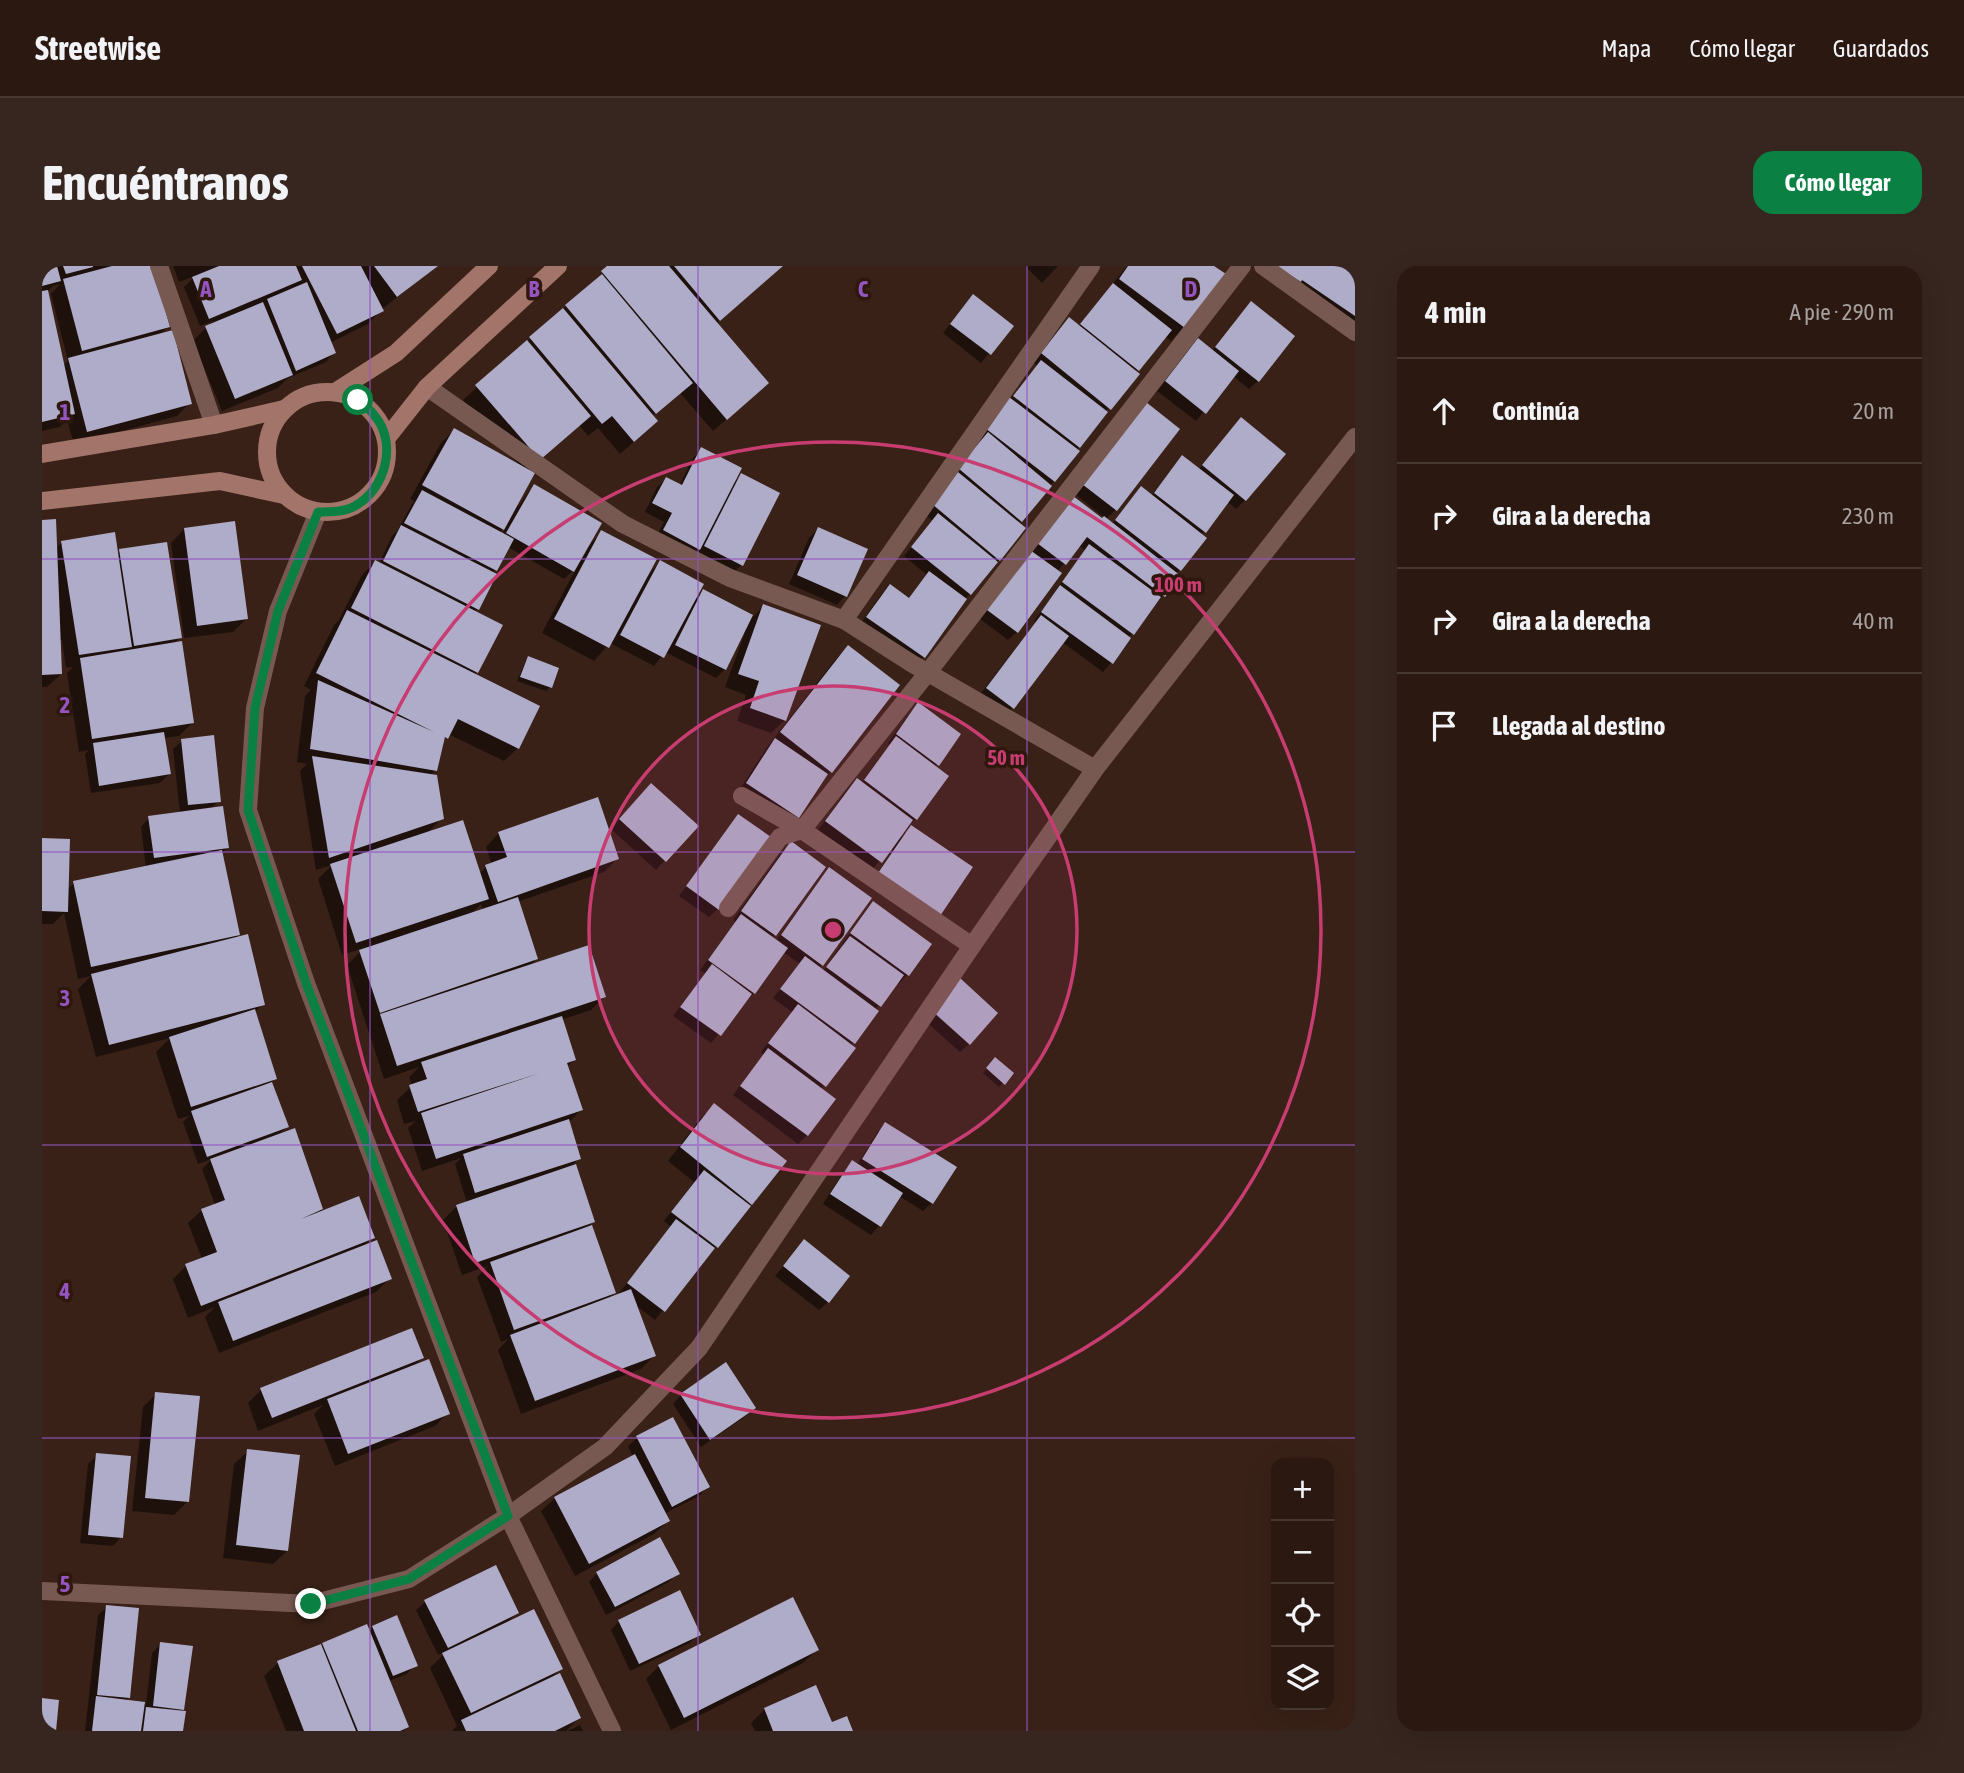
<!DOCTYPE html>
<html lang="es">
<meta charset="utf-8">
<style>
body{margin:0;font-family:"Asap Condensed",sans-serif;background:#37261f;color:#f1f3f6}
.controls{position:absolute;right:21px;bottom:21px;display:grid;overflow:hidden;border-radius:14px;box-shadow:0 7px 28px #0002}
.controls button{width:63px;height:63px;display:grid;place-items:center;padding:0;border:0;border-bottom:2px solid #473831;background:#2b1911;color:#f1f3f6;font:35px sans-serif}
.stop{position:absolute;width:21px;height:21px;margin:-16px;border:5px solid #0b8043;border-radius:50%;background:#fff}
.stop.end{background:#0b8043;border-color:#fff;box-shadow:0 2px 7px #0008}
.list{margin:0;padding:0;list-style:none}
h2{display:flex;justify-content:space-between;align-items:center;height:91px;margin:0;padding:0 28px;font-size:30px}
h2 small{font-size:23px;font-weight:400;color:#a6a09f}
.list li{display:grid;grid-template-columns:46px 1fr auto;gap:21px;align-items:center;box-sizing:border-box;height:105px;padding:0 28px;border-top:2px solid #473831}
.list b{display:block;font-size:26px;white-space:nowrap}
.list em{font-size:23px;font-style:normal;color:#a6a09f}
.icon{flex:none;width:38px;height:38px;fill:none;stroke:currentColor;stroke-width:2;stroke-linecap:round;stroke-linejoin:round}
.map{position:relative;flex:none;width:1313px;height:1465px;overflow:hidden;border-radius:21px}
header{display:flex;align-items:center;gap:42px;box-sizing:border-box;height:98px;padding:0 35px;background:#2b1911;border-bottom:2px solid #473831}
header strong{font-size:33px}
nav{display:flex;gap:38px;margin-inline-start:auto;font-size:24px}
.intro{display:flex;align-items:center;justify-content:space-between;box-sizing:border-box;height:168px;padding:0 42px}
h1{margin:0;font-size:49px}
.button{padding:18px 32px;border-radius:21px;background:#0b8043;color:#fff;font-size:24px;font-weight:700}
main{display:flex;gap:42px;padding:0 42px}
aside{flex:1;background:#2b1911;border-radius:21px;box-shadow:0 7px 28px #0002}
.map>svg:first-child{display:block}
</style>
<header>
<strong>Streetwise</strong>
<nav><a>Mapa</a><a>Cómo llegar</a><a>Guardados</a></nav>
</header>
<div class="intro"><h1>Encuéntranos</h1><a class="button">Cómo llegar</a></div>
<main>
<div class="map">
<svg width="1313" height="1465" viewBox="0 0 1313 1465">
<rect width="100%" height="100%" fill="#392117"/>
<g fill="#0007" fill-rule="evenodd">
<path d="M0 0H109L126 61 116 70 148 137 135 150 32 178 25 154 18 161 0 165ZM18 18 9 28 26 95 21 100 4 27 11 20Z"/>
<polygon points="131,0 395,0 339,44 326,58 288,77 292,87 284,96 246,112 236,122 180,145 151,75 171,55 158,60 142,21 153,10 137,16"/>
<path d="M568 0H739L674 58 711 131 671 165 638 127 610 150 601 168 578 188 556 162 546 170 537 159 486 205 474 238 477 240 484 229 492 220 547 279 560 266 606 309 618 296 651 335 661 326 711 351 721 340 743 454 729 467 695 455 704 429 683 421 702 369 700 368 683 403 674 412 623 386 612 400 568 377 552 395 500 367 534 302 522 313 466 281 450 308 436 342 432 346 435 406 432 409 476 482 462 495 406 468 401 475 394 504 389 509 400 552 384 568 437 608 444 601 450 599 444 581 457 567 575 593 562 606 475 636 494 693 487 701 562 731 549 744 519 754 532 794 525 801 539 844 526 857 537 892 532 898 551 956 548 959 572 1027 565 1035 580 1029 577 1027 629 961 622 955 652 916 626 895 659 852 672 839 742 895 674 981 665 989 613 1054 593 1039 612 1090 599 1103 479 1148 456 1084 466 1073 459 1076 435 1011 446 1000 420 1009 401 954 414 941 425 937 413 898 419 892 380 905 366 862 374 855 362 858 355 834 370 820 367 811 377 801 342 813 305 699 322 682 300 689 276 613 290 599 274 604 258 505 265 498 255 496 263 430 269 424 262 420 292 359 297 354 320 309 333 296 337 298 350 270 355 265 372 235 368 233 399 177 412 164 478 200 421 134ZM464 259 460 269 457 267ZM439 638 441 644 429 648Z"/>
<polygon points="983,0 1016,0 1000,17"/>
<polygon points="1085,0 1170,0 1142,61 1129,75 1123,70 1093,106 1012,215 976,258 957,294 923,333 881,391 873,400 817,360 839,329 848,321 866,333 885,309 862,290 891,255 882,248 909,212 940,175 936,172 996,100 992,97 1019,62 1036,61"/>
<polygon points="1211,0 1313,0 1313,67 1251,25"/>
<polygon points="923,39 969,60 939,97 901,67"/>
<polygon points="1201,46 1216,115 1207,123 1191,110 1154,155 1115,125 1147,83 1170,85"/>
<polygon points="1095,147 1136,163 1073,244 1064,253 1070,258 1091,231 1109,230 1141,191 1157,203 1191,162 1203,234 1194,243 1185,235 1159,269 1163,272 1134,308 1137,310 1086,372 1069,397 1061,406 1020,376 970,442 962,451 936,431 994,356 992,355 1014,326 1013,325 1043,285 1037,279 1015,306 975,366 966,374 938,353 1022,241 1060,254 1063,252 1033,228"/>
<polygon points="660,183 691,218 699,209 699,299 691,308 613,273 622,256 603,246 615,221 624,213 637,220 651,192"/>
<polygon points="0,256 13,283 20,276 75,289 78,285 138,371 131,379 151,456 137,470 121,472 127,508 118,517 49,527 43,488 47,484 37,486 25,407 31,401 24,402 20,374 17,374 19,408 5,421 0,421"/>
<polygon points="142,263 205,352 191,366 142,372 129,277"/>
<polygon points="776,263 803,330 795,339 747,318 767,272"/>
<polygon points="806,381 855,420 788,506 780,515 756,551 747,560 696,526 726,480 793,394"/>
<polygon points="487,392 515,403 508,421 504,425 475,415 483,396"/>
<path d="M876 439 895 498 893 501 874 553 867 559 928 601 829 616 851 584 848 582 830 604 776 564 806 523 815 514 819 518 848 479 846 477 868 447ZM864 561 867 563 859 572 857 570Z"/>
<polygon points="140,475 177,535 168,543 185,582 179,588 197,672 221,738 212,747 233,812 229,817 245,861 235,870 267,905 281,946 331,971 322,980 348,1012 334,1026 177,1087 163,1051 173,1041 146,1052 131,1013 144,1000 160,993 146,957 160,944 173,939 160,903 170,893 156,898 141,856 147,850 136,853 114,786 128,772 54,791 36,723 49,710 36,713 22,647 11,658 0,658 0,574 25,624 32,617 104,602 99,561 107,552 138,548 131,483"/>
<polygon points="600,528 654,560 614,604 569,563"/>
<polygon points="696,550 676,643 667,651 637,630 688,559"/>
<polygon points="749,578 782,601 730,672 734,675 779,612 787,604 780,699 777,702 781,705 823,646 831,637 887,678 865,709 857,718 855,716 833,744 835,745 808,780 779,823 765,869 756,878 691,829 722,789 719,786 750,746 731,732 758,698 741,686 712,727 669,777 631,750 663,707 658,704 694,656 691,654 740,586"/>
<polygon points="918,715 927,778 918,786 882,754"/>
<polygon points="949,797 969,807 957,821 941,807"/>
<polygon points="843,858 890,937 881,945 857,930 837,960 829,969 781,938 802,905 810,897 815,899 835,867"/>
<polygon points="762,975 786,1036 777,1044 733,1010"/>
<polygon points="380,1092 371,1101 406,1147 393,1160 293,1200 272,1148 281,1139 216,1165 206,1137 219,1124"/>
<polygon points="114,1128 145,1236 132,1249 90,1245 101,1141"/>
<polygon points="639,1129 712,1142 704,1150 659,1181 631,1138"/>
<polygon points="595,1172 665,1221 657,1230 622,1248 626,1255 612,1268 533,1310 499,1245 513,1232 591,1191 586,1180"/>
<polygon points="206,1185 245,1285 231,1298 181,1292 192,1198"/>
<polygon points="55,1189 79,1271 71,1280 38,1277 46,1198"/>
<polygon points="555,1307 635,1307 627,1316 564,1349 547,1316"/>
<polygon points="383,1336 475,1346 463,1359 518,1403 509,1412 537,1452 524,1465 410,1465 415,1460 388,1402 404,1386 396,1389 374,1344"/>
<polygon points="65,1341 87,1431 83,1436 104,1438 110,1387 119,1378 149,1382 138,1465 43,1465 56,1349"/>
<polygon points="577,1355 656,1368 648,1377 588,1405 569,1364"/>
<polygon points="331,1361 373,1399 365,1408 347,1415 365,1461 361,1465 244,1465 222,1410 236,1397 278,1381 281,1378 327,1365"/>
<polygon points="775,1384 761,1397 629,1464 604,1413 617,1400"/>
<polygon points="723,1443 789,1458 809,1465 713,1465 709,1457"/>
<polygon points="538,1459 541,1465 526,1465"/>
</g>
<g fill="#aeacc9">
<polygon points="0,0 15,0 19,15 0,20"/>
<polygon points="21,0 51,0 51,1 24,8"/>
<polygon points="70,0 111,0 128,61 40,85 21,13"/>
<polygon points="177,0 254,0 260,14 167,53 150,11"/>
<polygon points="260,0 319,0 342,45 295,68"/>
<polygon points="332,0 396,0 355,31"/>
<polygon points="565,0 627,0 727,117 685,154 559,5"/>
<polygon points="632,0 741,0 678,55"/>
<polygon points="1086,0 1172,0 1184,8 1143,62 1077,13"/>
<polygon points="1234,0 1313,0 1313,50 1260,14 1259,16"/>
<polygon points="560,8 651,117 614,148 523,39"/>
<polygon points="265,16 294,87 254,105 225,33"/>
<polygon points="1071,17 1130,64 1097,105 1038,58"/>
<polygon points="6,24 33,148 0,156 0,25"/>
<polygon points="931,28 972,60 949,89 908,58"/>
<polygon points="1209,35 1253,70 1217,116 1173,81"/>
<polygon points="221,36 251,109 193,133 163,60"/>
<polygon points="521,42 616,155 592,176 570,150 560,158 487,71"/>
<polygon points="1027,51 1098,108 1069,144 999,87"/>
<polygon points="131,64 150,138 45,166 26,92"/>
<polygon points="1156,72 1197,105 1164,148 1123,115"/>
<polygon points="485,74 549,150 498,194 433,119"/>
<polygon points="999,94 1066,146 1038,182 971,130"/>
<polygon points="967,131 1038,185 1013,216 943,162"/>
<polygon points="1104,136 1138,163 1075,245 1040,218"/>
<polygon points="1199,151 1244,188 1204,235 1160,199"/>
<polygon points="412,162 493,207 462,264 380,219"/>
<polygon points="946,166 1010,220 980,256 916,202"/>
<polygon points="659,181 700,202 658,284 621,264 630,247 610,237 624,211 640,219"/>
<polygon points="1140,189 1192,229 1164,267 1112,227"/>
<polygon points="916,206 984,262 958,295 890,238"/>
<polygon points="699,207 738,227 701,300 662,280"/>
<polygon points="492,218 560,257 532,306 464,267"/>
<polygon points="1099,220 1165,272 1139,305 1073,254"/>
<polygon points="380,224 472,273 455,305 362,257"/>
<polygon points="1031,230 1060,252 1062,250 1139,310 1123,331 1045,271 1024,299 995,277"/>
<polygon points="896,247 956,296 929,329 869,281"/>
<polygon points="14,253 20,408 0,409 0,254"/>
<polygon points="193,255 206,353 155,360 142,262"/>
<polygon points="359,259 455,308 437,344 341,295"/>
<polygon points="776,261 826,283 805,331 755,309"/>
<polygon points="559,264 615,293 567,382 512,353"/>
<polygon points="73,266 90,381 37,389 19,275"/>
<polygon points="125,276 140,372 92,380 77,283"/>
<polygon points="1047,278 1119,331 1092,369 1020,316"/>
<polygon points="988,284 1020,307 976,367 945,344"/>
<polygon points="333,294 461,359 436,407 309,342"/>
<polygon points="618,294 662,318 622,392 578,369"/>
<polygon points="887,305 925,333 883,392 824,351 848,318 867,332"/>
<polygon points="1018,319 1089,372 1071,398 999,346"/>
<polygon points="661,323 711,349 684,404 633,379"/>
<polygon points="721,338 779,359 744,455 708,442 717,415 696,408"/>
<polygon points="305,344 498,440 477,483 416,453 406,473 403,471 395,505 268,483 276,414 392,466 274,407"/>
<polygon points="999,349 1027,370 972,443 944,422"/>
<polygon points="140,375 152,457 50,473 38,392"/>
<polygon points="806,379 858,419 790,507 738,466"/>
<polygon points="486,390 517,402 510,422 478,411"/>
<polygon points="876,436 919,468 897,500 854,468"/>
<polygon points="122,466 129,508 57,520 51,477"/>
<polygon points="172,469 179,536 146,539 139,473"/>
<polygon points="854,470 907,510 875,554 822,514"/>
<polygon points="733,472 786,508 757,552 704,517"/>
<polygon points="270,490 395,509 402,553 287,592"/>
<polygon points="815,512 871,554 840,597 783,555"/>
<polygon points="609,517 657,560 624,596 577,553"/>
<polygon points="556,531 577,593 456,636 443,599 465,591 456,566"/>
<polygon points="181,540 187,582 112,592 106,550"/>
<polygon points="696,548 729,571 677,644 644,620"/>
<polygon points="421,554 447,633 314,677 288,598"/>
<polygon points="869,559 931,601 898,650 836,607"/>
<polygon points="0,572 28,573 26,646 0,645"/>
<polygon points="749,575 784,601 734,670 699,645"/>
<polygon points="180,584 198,669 49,701 31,615"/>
<polygon points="787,601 830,632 781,700 739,669"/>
<polygon points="476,631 496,693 338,747 317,684"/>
<polygon points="831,635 890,678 867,710 808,667"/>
<polygon points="699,648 746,682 713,728 666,694"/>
<polygon points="206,668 223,739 67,779 49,708"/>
<polygon points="808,670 862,709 839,741 784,701"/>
<polygon points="547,679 564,731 355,800 338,748"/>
<polygon points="763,690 837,745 813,778 738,723"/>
<polygon points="670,698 710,728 679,770 638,741"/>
<polygon points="918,712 956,747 928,779 889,744"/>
<polygon points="756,738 814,782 784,821 726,777"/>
<polygon points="213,743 235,813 149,841 127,771"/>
<polygon points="520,750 534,794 525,797 541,844 394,893 379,847 498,807 376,846 367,819 385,813 379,796"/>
<polygon points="726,782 794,833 766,870 698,820"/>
<polygon points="953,791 972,807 963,819 944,802"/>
<polygon points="230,816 247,861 165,891 149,845"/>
<polygon points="672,837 745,895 710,939 638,881"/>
<polygon points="527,853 539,893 433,927 421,888"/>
<polygon points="843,856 915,901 891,938 820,893"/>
<polygon points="253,862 281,943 259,953 317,930 333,972 159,1040 143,998 175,986 159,943 183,934 168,893"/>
<polygon points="810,894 861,927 839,961 788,928"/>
<polygon points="534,898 553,956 433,997 414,939"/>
<polygon points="662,904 709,940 676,982 629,946"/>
<polygon points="634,953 673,982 623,1046 585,1017"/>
<polygon points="550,959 574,1027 472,1064 448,996"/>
<polygon points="762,973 808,1010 787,1037 741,1000"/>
<polygon points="335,974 350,1013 191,1075 176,1036"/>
<polygon points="589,1023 614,1090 493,1135 468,1069"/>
<polygon points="370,1062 382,1092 230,1152 218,1122"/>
<polygon points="387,1093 408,1148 306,1188 285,1133"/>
<polygon points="684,1096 714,1142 668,1174 638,1128"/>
<polygon points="113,1126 158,1130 147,1236 103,1232"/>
<polygon points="631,1151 668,1221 630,1241 594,1170"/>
<polygon points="205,1183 258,1189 246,1285 194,1279"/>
<polygon points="54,1187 89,1190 81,1272 46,1269"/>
<polygon points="593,1188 628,1255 547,1298 512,1231"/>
<polygon points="618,1271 638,1308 573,1341 554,1306"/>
<polygon points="454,1299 477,1347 406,1382 382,1334"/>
<polygon points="638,1324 659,1369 597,1398 576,1354"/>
<polygon points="751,1331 777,1384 642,1452 616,1399"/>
<polygon points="64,1339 97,1342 88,1432 55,1429"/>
<polygon points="492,1343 521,1403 429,1447 400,1387"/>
<polygon points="355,1349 376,1400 351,1410 330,1360"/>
<polygon points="325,1358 367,1461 358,1465 316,1465 280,1377"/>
<polygon points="118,1376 151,1380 142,1444 111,1440"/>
<polygon points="279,1378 314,1465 262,1465 235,1395"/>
<polygon points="518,1407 539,1452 513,1465 424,1465 419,1454"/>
<polygon points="774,1419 790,1456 805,1450 811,1465 731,1465 722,1442"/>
<polygon points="54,1430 103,1436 99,1465 50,1465"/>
<polygon points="0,1432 17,1434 14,1465 0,1465"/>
<polygon points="104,1441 144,1445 141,1465 101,1465"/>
</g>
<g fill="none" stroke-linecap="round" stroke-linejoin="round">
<g stroke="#775952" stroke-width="18">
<polyline points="117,0 172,159"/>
<polyline points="1221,0 1313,66"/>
<polyline points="385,121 581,258 688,312 802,354 869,397 1053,503"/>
<polyline points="276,246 236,345 213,442 206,544 264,717 466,1250 570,1465"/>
<polyline points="802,354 1049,0"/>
<polyline points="700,530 760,564 930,680"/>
<polyline points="686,642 738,571 760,564 887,405 1200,0"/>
<polyline points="0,1325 269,1338 367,1313 466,1250 563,1181 657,1082 930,680 1053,503 1313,171"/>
</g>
<g stroke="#a37469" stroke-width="18">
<polyline points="293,126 354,87 447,0"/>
<circle cx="285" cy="186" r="60"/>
<polyline points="344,173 385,121 516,0"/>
<polyline points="0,188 172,159 242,143"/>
<polyline points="0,235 178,215 242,229"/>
</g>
</g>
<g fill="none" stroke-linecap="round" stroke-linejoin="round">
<path stroke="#0b8043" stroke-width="9" d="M269 1338 367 1313 466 1250 264 717 206 544 213 442 236 345 276 246C289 246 302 246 313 240 344 223 356 176 332 149 328 143 321 139 316 134"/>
</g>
<path fill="none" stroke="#9455c1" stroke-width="2" stroke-opacity="0.55" d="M328 0V1465M656 0V1465M985 0V1465M0 293H1313M0 586H1313M0 879H1313M0 1172H1313"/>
<circle cx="791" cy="664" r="244" fill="#c83d71" fill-opacity=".12"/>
<g fill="none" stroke="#c83d71" stroke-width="3.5">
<circle cx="791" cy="664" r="244"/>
<circle cx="791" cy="664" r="488"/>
</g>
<g font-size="23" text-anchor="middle" font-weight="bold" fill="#9455c1" stroke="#2e180e" stroke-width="7" stroke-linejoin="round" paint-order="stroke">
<text x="164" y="31">A</text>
<text x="492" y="31">B</text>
<text x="821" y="31">C</text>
<text x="1149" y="31">D</text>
<text x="23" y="154">1</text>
<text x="23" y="447">2</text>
<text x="23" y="740">3</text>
<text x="23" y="1033">4</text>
<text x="23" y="1326">5</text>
</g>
<circle cx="791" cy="664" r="10" fill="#c83d71" stroke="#2e180e" stroke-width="3.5"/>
<g font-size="21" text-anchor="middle" font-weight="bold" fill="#c83d71" stroke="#2e180e" stroke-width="7" stroke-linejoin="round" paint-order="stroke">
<text x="1136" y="326">100 m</text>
<text x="964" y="499">50 m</text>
</g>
</svg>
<div class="controls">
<button>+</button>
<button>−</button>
<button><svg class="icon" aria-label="locate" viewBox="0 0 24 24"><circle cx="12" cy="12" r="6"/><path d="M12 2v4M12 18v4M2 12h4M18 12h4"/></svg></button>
<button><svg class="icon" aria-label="layers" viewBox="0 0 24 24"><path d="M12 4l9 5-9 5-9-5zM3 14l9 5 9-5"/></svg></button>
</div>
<div class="stop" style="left:316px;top:134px"></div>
<div class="stop end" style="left:269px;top:1338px"></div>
</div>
<aside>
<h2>4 min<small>A pie · 290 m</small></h2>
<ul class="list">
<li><svg class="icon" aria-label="ahead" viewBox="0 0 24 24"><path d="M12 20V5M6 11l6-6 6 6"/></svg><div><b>Continúa</b></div><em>20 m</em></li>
<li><svg class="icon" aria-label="right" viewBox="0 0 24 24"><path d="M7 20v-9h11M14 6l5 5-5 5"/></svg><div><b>Gira a la derecha</b></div><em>230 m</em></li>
<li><svg class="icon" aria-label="right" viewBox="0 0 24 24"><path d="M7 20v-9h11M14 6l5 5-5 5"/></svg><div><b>Gira a la derecha</b></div><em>40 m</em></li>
<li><svg class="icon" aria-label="arrive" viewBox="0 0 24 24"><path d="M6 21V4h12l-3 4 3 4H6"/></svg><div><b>Llegada al destino</b></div></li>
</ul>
</aside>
</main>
